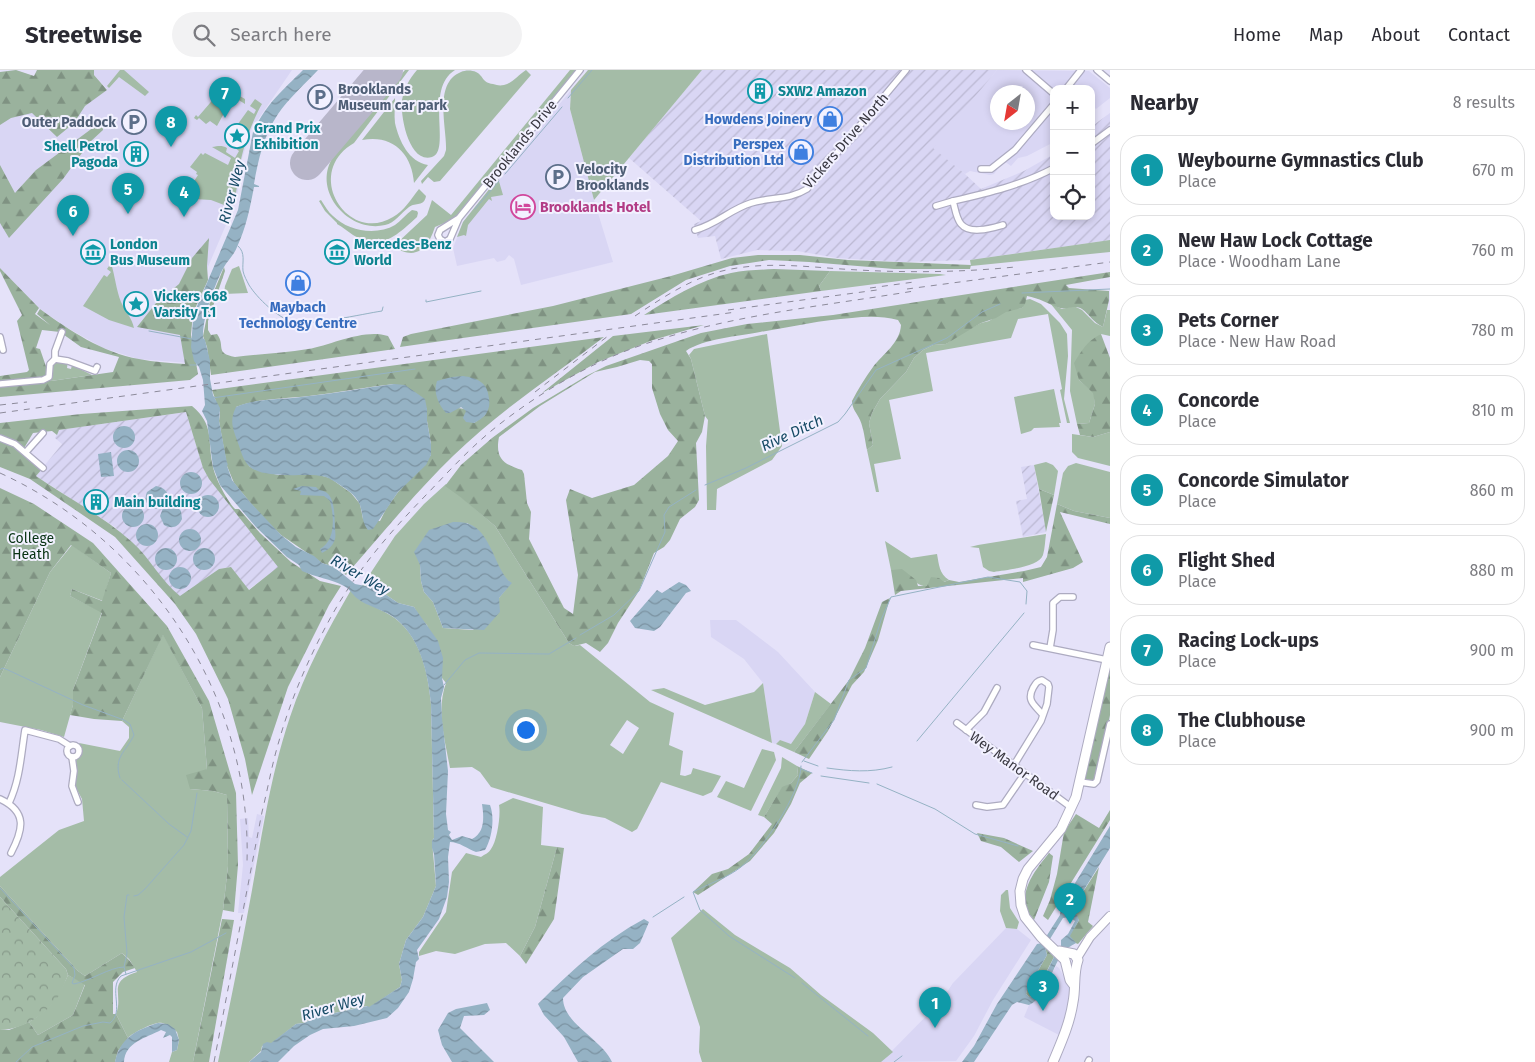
<!DOCTYPE html>
<meta charset="utf-8">
<style>
body{margin:0;font-family:"Fira Sans",sans-serif;background:#f2f2f3;color:#2b2b33}
.controls{position:absolute;right:15px;top:15px;display:grid;overflow:hidden;border-radius:10px;box-shadow:0 2px 8px #0003}
.controls button{width:45px;height:45px;display:grid;place-items:center;padding:0;border:0;border-bottom:1px solid #e1e1e2;background:#fff;color:#2b2b33;font:25px sans-serif}
.compass{position:absolute;left:990px;top:15px;width:45px;height:45px;border-radius:50%;background:#fff;box-shadow:0 2px 8px #0003;rotate:211deg}
.you{position:absolute;left:525px;top:659px;width:18px;height:18px;margin:-12px;border:4px solid #fff;border-radius:50%;background:#1a73e8;box-shadow:0 0 0 8px #1a73e833}
.badge{display:grid;place-items:center;width:32px;height:32px;border-radius:50%;background:#b45309;color:#fff;font-size:16px;font-weight:700}
.pin{position:absolute;translate:-50% -41px;filter:drop-shadow(0 1px 2px #0008)}
.pin::after{content:'';position:absolute;top:26px;width:18px;height:15px;background:inherit;clip-path:polygon(0 0,100% 0,50% 100%)}
.list{margin:0;padding:0;list-style:none}
h2{display:flex;justify-content:space-between;align-items:center;height:65px;margin:0;padding:0 20px;font-size:21px}
h2 small{font-size:16px;font-weight:400;color:#7c7c81}
.list li{display:grid;grid-template-columns:32px 1fr auto;gap:15px;align-items:center;box-sizing:border-box;height:70px;margin:0 10px 10px;padding:0 10px;border:1px solid #e1e1e2;border-radius:20px}
.list b{display:block;font-size:19px;white-space:nowrap}
.list p{margin:0;font-size:16px;white-space:nowrap;color:#7c7c81}
.list em{font-size:16px;font-style:normal;color:#7c7c81}
.icon{flex:none;width:28px;height:28px;fill:none;stroke:currentColor;stroke-width:2;stroke-linecap:round;stroke-linejoin:round}
.map{position:relative;flex:none;width:1110px;height:992px;overflow:hidden}
header{display:flex;align-items:center;gap:30px;box-sizing:border-box;height:70px;padding:0 25px;background:#fff;border-bottom:1px solid #e1e1e2}
header strong{font-size:24px}
nav{display:flex;gap:28px;margin-inline-start:auto;font-size:18px}
.search{width:350px;height:45px;background:#f2f2f3;display:flex;align-items:center;gap:12px;box-sizing:border-box;padding:0 18px;border-radius:28px;color:#7c7c81;font-size:19px}
main{display:flex}
aside{flex:1;background:#fff}
.map>svg:first-child{display:block}
</style>
<header>
<strong>Streetwise</strong>
<div class="search"><svg class="icon" aria-label="search" viewBox="0 0 24 24"><circle cx="10" cy="10" r="6"/><path d="M15 15l6 6"/></svg>Search here</div>
<nav><a>Home</a><a>Map</a><a>About</a><a>Contact</a></nav>
</header>
<main>
<div class="map">
<svg width="1110" height="992" viewBox="0 0 1110 992">
<defs>
<pattern id="industrial-furrows" width="10" height="10" patternUnits="userSpaceOnUse" patternTransform="scale(1.25)"><rect width="10" height="10" fill="#d9d6f4"/><path d="M-1 1l2-2M0 10L10 0M9 11l2-2" fill="none" stroke="#bbb8d2"/></pattern>
<pattern id="forest-firs" width="22" height="20" patternUnits="userSpaceOnUse" patternTransform="scale(1.25)"><rect width="22" height="20" fill="#9ab29d"/><path d="M5 1l3.5 6h-7zM16 11l3.5 6h-7z" fill="#7f9282"/></pattern>
<pattern id="park-crowns" width="20" height="18" patternUnits="userSpaceOnUse" patternTransform="scale(1.25)"><rect width="20" height="18" fill="#a4bca7"/><path d="M2 6a3 3 0 1 1 6 0M12 15a3 3 0 1 1 6 0" fill="none" stroke="#879a8a"/></pattern>
<pattern id="water-waves" width="16" height="10" patternUnits="userSpaceOnUse" patternTransform="scale(1.25)"><rect width="16" height="10" fill="#95b2c4"/><path d="M0 5q4-4 8 0t8 0" fill="none" stroke="#7b92a1"/></pattern>
</defs>
<rect width="100%" height="100%" fill="#e5e2f9"/>
<g fill="#d9d6f4" fill-rule="evenodd">
<polygon points="94,0 292,0 251,60 241,92 237,129 190,239 188,293 138,289 103,278 66,257 40,239 0,198 0,13 107,19 94,5"/>
<path d="M997 0 1089 1 1110 18V28L1096 39 1094 37 1091 39V19H1054V72L1027 86 1018 88 1011 96 1004 91 994 104 990 105 970 101 965 104 932 78ZM998 22H1028V52H998Z"/>
<polygon points="571,20 570,39 594,130 613,192 521,215 514,189 509,185 505,190 497,192 494,188 457,196 453,178 463,152"/>
<polygon points="710,550 736,550 778,582 815,622 805,654 791,675 780,670 776,674 772,673 763,613 744,589 711,567"/>
<polygon points="257,744 264,746 244,843 238,843 243,795 240,749 248,748 249,767 252,768"/>
<polygon points="1006,858 1017,859 1031,870 993,930 974,966 956,991 881,992 941,931 953,913"/>
<polygon points="1056,896 1059,898 1070,918 1068,936 1059,965 1024,947 1029,935 1037,929 1045,917"/>
</g>
<g fill="url(#industrial-furrows)">
<polygon points="702,0 997,0 933,78 965,104 981,119 1024,101 1054,84 1054,146 1091,146 1091,57 1110,43 1110,170 970,190 903,192 837,188 797,181 757,180 721,189 715,166 698,168 694,154 701,151 629,88"/>
<polygon points="186,342 203,398 209,408 279,497 248,520 231,497 219,499 181,527 172,520 115,457 36,406 62,374 55,368 59,360"/>
<polygon points="1034,395 1046,462 1023,467 1016,431 1027,429 1021,397"/>
</g>
<g fill="#a4bca7" fill-rule="evenodd">
<polygon points="120,0 124,0 149,22 145,26 119,7 109,18 107,16"/>
<path d="M405 0H409L354 73C302 103 348 175 393 147 404 141 411 129 419 119L426 126C424 137 416 132 409 137 401 143 395 153 385 155 352 163 317 127 329 95 336 78 349 65 361 52 375 35 390 17 405 0Z"/>
<path d="M417 0H455C424 19 452 81 432 87 409 94 400 46 402 30 404 19 409 9 417 0Z"/>
<path d="M526 0 531 5 440 111 434 112 428 107 422 114 421 111 444 86 446 80C447 58 433 13 461 2 465 0 472 0 476 2 484 6 482 13 493 14 497 15 499 16 504 15 513 13 518 5 526 0Z"/>
<path d="M570 0H577L454 149 435 157C431 168 426 182 411 183 406 183 399 180 395 178L396 174 427 145 432 130 451 145Z"/>
<polygon points="588,0 702,0 594,130 570,39 571,20"/>
<polygon points="219,14 245,29 245,34 237,29 232,36 229,34 217,56 210,51 206,54 199,48 197,50 194,48 196,45 198,47 222,19 218,15"/>
<path d="M395 28C395 36 394 45 395 53 399 71 409 92 428 95L414 113C412 83 392 64 362 70Z"/>
<path d="M255 29 262 34C252 51 242 80 239 100 237 113 237 125 232 138L211 130 194 129 193 122 189 119 198 105 196 104 197 102 190 97 201 83 203 85 205 83 228 95 231 88 212 77C218 76 222 75 227 78L226 82 235 88 239 81 235 78 248 59 240 55 237 60 235 58 248 40 254 44 256 40 250 36Z"/>
<polygon points="498,108 503,125 491,127 492,131 489,129 468,155 466,166 464,165 457,167 463,152"/>
<path d="M321 130C325 136 328 142 333 146 348 161 376 166 395 155 401 151 406 144 412 140L417 141 418 143 417 147C396 166 382 181 353 165 347 161 343 157 337 154V153L325 141 319 131Z"/>
<polygon points="1110,170 1110,182 971,196 970,190"/>
<path d="M111 193C115 206 116 219 121 232 125 241 132 248 134 258L109 250 83 236 104 205 107 207 111 202 107 199Z"/>
<polygon points="239,196 248,223 224,224 225,216 232,199"/>
<polygon points="830,201 940,204 946,205 821,221 819,216"/>
<polygon points="1030,229 1041,234 1060,253 1067,264 1068,286 1064,329 1070,353 1067,353 1060,320 1062,319 1048,244 1018,249 1011,268 926,283 933,321 889,330 901,389 874,394 879,422 876,422 867,380 873,375 869,353 872,343 880,329 906,302 914,288 923,280 933,275 946,274 960,264 981,253 989,251 1006,240 1022,238 1025,230"/>
<polygon points="1050,233 1062,239 1074,236 1082,240 1095,253 1103,257 1107,240 1110,240 1110,266 1101,264 1079,310 1094,323 1095,334 1089,353 1077,354 1070,321 1072,260"/>
<polygon points="767,264 782,376 772,390 717,419 716,440 707,440 706,376 708,350 705,346 691,289 689,285 694,279"/>
<polygon points="55,289 68,291 67,298 71,299 72,295 92,305 51,311 50,294"/>
<polygon points="1054,319 1061,353 1059,353 1060,357 1034,358 1031,361 1021,364 1014,327"/>
<polygon points="1110,362 1110,396 1078,388 1072,382 1072,364 1093,367"/>
<polygon points="1046,392 1053,395 1058,401 1054,425 1039,419 1034,395"/>
<polygon points="1076,393 1110,402 1110,448 1074,441 1057,434 1063,403 1068,396"/>
<path d="M446 414 495 456 569 573 574 576 580 575 650 632 674 643 669 675 683 681 680 705 685 706 691 704 693 698 721 706 712 722 703 726 661 712 637 759 632 762 605 748 582 744 491 717 480 702 472 697 450 698C445 671 436 640 446 613L442 608 427 555 420 548 414 537 398 533 376 518 362 516 395 466 424 434ZM467 453C493 466 493 501 511 513L473 560 443 558 433 532 424 522 421 511 420 495ZM627 650 639 658 623 684 610 675Z"/>
<path d="M1046 464C1045 471 1045 478 1043 485 1039 497 1006 500 994 502L989 501 983 497 979 478 970 477 978 475Z"/>
<path d="M885 471 911 488 937 484C939 494 939 504 949 510 922 520 922 519 902 500H891Z"/>
<polygon points="72,475 111,503 103,531 72,519 70,526 102,542 73,620 73,635 64,667 41,660 0,652 0,607 50,502"/>
<path d="M351 520C362 532 376 537 390 545 420 563 428 602 431 634L434 768 432 771 436 816 423 847 406 870 399 894 402 910 400 917 369 938 367 936 316 947 304 953 296 954 271 974 262 976 261 981 249 992H218C228 944 238 895 247 847 260 780 268 712 290 647 305 602 327 561 351 520Z"/>
<path d="M163 564 202 638 207 699 190 719 213 721 227 725 228 796 223 840 193 992H169L172 982 177 980 179 970 177 962C173 959 167 954 162 953 156 951 132 963 128 968L116 944C124 924 106 912 137 902L129 889 122 883 85 906 78 901 0 816V807L59 760 84 751 82 729 74 714 77 702 76 691 81 679 79 673 120 681 129 668V657L122 651Z"/>
<polygon points="763,613 772,673 651,620 664,618 705,635 754,622"/>
<polygon points="815,622 831,634 794,682 776,674 780,670 791,674 805,654"/>
<polygon points="762,679 774,682 776,690 751,741 717,727 726,711 744,718"/>
<polygon points="782,687 797,696 798,705 791,713 782,718 764,747 758,745 781,698"/>
<path d="M513 728 543 737 541 775 557 777 535 857 520 886 506 873 485 874 455 884 436 881 419 886V882L446 842 452 802 466 783 481 787C485 784 489 783 491 779 497 771 501 745 499 735Z"/>
<polygon points="1006,820 1008,820 1010,838 1019,852 1017,859 1006,858 1000,841 1001,825"/>
<polygon points="703,839 735,865 790,898 821,925 873,963 893,982 881,992 702,992 699,982 700,957 671,868"/>
<path d="M68 905 85 914 73 945 38 965 29 952C52 938 57 929 68 905Z"/>
</g>
<g fill="url(#forest-firs)" fill-rule="evenodd">
<polygon points="16,0 34,6 37,0 94,0 94,5 107,20 85,36 74,53 57,67 32,43 11,48 0,55 0,2"/>
<polygon points="102,51 103,60 90,72 63,109 9,168 0,153 0,95 15,123 36,100"/>
<path d="M209 168 207 196 208 210 193 243 191 265 198 304 190 310 0 327V306L27 302 29 300 17 251 22 245 0 201V198L39 238 35 244 50 255 37 244 40 239C69 260 103 283 139 289 154 292 170 293 185 294L180 265 137 257 156 233 179 214 192 188ZM42 260 60 262 81 277 119 287 113 302 51 311 40 279 36 278Z"/>
<polygon points="758,185 800,185 848,190 971,195 970,199 894,199 809,192 769,190 730,196 686,210 631,244 400,277 403,267 411,264 553,236 671,206 732,188"/>
<path d="M224 197 225 201 208 251V260L211 265 217 264C226 276 214 283 235 287 259 284 284 283 308 279 331 275 365 258 388 266L395 279 211 305 207 277 203 266 210 231Z"/>
<path d="M774 199 830 201 819 216 821 221 644 245C671 228 699 210 731 203 745 200 760 200 774 199Z"/>
<path d="M1110 202V207L1066 215 1069 218 1109 221V230L1103 257C1093 252 1090 245 1082 239 1074 234 1068 240 1060 238 1048 234 1039 228 1027 226L1025 234 1022 238 1006 242 996 248 981 253 946 274 933 275 923 280 914 288 906 302 880 329 872 343 869 353 873 375 867 380C865 371 864 359 860 350 857 343 852 339 852 331 858 319 865 308 873 297 883 284 900 273 901 255L898 250C883 246 867 246 852 248 821 250 791 257 760 262 740 266 702 269 686 281L691 289 705 346 702 362 696 373 699 430 695 437 680 449 670 470 664 477 654 483 639 521 618 553 608 573 600 582 586 573 574 576 569 573 495 456 459 426 445 416 461 395 492 368 533 338 588 305 606 296 701 263 747 254 833 245ZM640 290 649 291 652 294V318L660 344 668 360 678 371 668 386 634 415 592 428 570 419 566 430 578 505 573 544 564 538 529 469 531 442 527 433 524 404 522 400C503 394 495 388 499 367L540 336 595 302 617 297Z"/>
<polygon points="704,255 653,270 598,292 542,323 613,266"/>
<path d="M1101 264 1110 288V362L1093 367 1080 365 1077 354 1089 353 1095 334 1093 323 1079 310 1074 293C1082 280 1087 271 1101 264Z"/>
<path d="M604 267C553 306 499 341 453 386 415 423 381 465 346 505L334 497 322 493 281 465 263 448 234 413 227 396 219 351 220 343 212 320ZM394 314 427 339V351L431 374V385L398 422 386 439 380 451 363 449 360 434 351 423 330 408 319 405H278L254 399 249 396 236 337C258 328 285 329 309 326 337 323 365 317 394 314ZM489 328 485 345 474 353 465 339 458 338Z"/>
<path d="M192 336C215 355 207 371 213 397 216 410 227 430 235 439H239L260 463 291 492 320 511 341 516 329 535 288 617 252 725 245 689 228 629 196 564 175 534 115 467 30 409 0 397V353L81 344ZM186 342 203 398 209 409 278 497 249 520 231 497 219 499 180 526C161 511 150 488 132 472 103 446 68 428 36 406L43 398 23 380 33 363 52 361 57 365 59 360Z"/>
<polygon points="0,418 34,434 93,473 167,556 209,631 236,723 238,795 234,842 223,840 228,796 227,725 213,721 190,719 186,705 207,699 202,638 163,565 122,651 94,649 70,645 73,635 73,620 102,543 70,526 72,519 102,531 111,503 71,475 50,502 0,607"/>
<polygon points="1039,419 1054,425 1046,462"/>
<polygon points="1057,434 1074,441 1110,448 1110,454 1060,442 1083,492 1073,498 1023,512 1023,508 901,521 895,525 891,500 902,499 916,510 918,516 927,516 931,507 939,508 944,512 949,510 959,512 1024,501 1041,497 1047,487"/>
<polygon points="890,528 878,570 864,602 852,615 828,661 809,689 794,682 849,610 865,578 882,532"/>
<polygon points="1110,577 1110,645 1098,705 1095,712 1081,710"/>
<polygon points="797,696 812,703 800,713 791,734 774,763 750,791 698,825 693,822 712,804 728,799 749,784 772,754 764,747 782,717 791,713 798,705"/>
<polygon points="1110,740 1110,750 1048,850 1043,846 1050,830 1057,804 1064,762 1076,744 1099,758"/>
<polygon points="977,763 1004,768 1033,781 1019,792 1001,777 981,771"/>
<polygon points="557,777 564,778 554,849 526,894 520,886 535,857"/>
<path d="M1049 783 1053 786 1049 812 1034 850C1032 847 1028 843 1027 840 1019 819 1037 798 1049 783Z"/>
<polygon points="1099,797 1088,852 1093,856 1078,874 1073,872 1069,866 1079,850 1072,841 1072,839"/>
<polygon points="0,816 78,901 85,906 122,883 129,890 135,898 123,902 113,912 113,944 116,944 128,968 118,981 115,992 0,992 0,960 9,960 29,952 38,965 73,945 85,915 68,905 66,899 0,827"/>
<polygon points="222,849 234,850 209,992 193,992"/>
<polygon points="1045,877 1054,887 1034,926 1029,927 1026,924 1027,920 1047,885"/>
</g>
<path fill="url(#park-crowns)" d="M0 827 66 899 68 905C65 912 62 921 58 927 46 945 21 960 0 960Z"/>
<g fill="url(#water-waves)" fill-rule="evenodd">
<path d="M303 0H318C305 14 289 28 278 44 264 65 258 90 254 114L259 116V117H254C250 138 246 158 237 177 234 185 228 190 224 197 215 213 202 249 203 268L205 270 210 291V309L213 325 220 338 219 351 227 393 228 394 227 396 232 410 249 431 281 465 296 477 314 486 322 493 334 497 355 514 376 518 398 533 414 537 438 571 443 588 442 608 444 617 441 628 442 648 448 701 446 744 448 760 451 762 449 765 452 770 462 766 472 769C485 763 484 747 482 734L490 735C495 748 492 768 485 780L476 782C468 779 459 772 450 772L448 787 449 812 447 827 439 849 417 880 419 889 416 892 413 909 409 922 398 938 387 948 354 956 323 959 310 965 294 976 278 992H249L261 982 263 974 267 972 271 973 296 954 304 953 316 947 368 936 369 937 400 917 402 910 399 894 406 870 423 847 436 816 434 784 432 778V771L434 768 431 634C428 603 420 565 392 546 381 539 367 536 358 529 353 526 351 520 344 516 331 509 315 507 302 501L299 495 287 487 256 457 220 415 213 397 207 351 202 341 205 335 203 310 199 297 194 291 191 277 193 250 195 241 238 140 253 62C267 33 281 22 303 0Z"/>
<path d="M463 306C477 308 488 312 489 329 490 334 489 339 486 344 483 348 478 351 474 353L466 352 463 348 466 341 461 337 450 343H446C438 334 433 322 437 311L452 307Z"/>
<path d="M394 314 405 315 425 329 427 339V351L431 374V385L426 395 398 422 373 459 368 460C362 453 363 444 360 435 356 424 342 416 332 410 324 405 315 405 306 405 291 405 262 407 250 397 243 391 241 381 238 373 233 358 229 352 236 337 256 328 280 330 301 327 332 324 363 318 394 314Z"/>
<circle cx="124" cy="367" r="11"/>
<circle cx="128" cy="391" r="11"/>
<polygon points="111,382 114,406 101,407 98,384"/>
<circle cx="191" cy="413" r="11"/>
<path d="M156 416C168 418 171 427 165 436L175 435 181 441 182 449C178 458 171 459 164 455L160 446 163 438 153 439C146 435 144 429 147 422Z"/>
<path d="M302 416 316 417 319 420C336 421 334 444 335 457 335 460 336 466 335 469 333 476 328 480 322 483L320 479C336 470 334 447 330 431L324 426 300 425 301 421 293 419Z"/>
<circle cx="208" cy="436" r="11"/>
<circle cx="133" cy="446" r="11"/>
<path d="M453 452C458 452 464 452 469 454 485 459 493 484 500 498 503 503 506 510 512 513L499 528 500 542 484 560 443 558 433 532 424 522 421 511 420 495 414 482 429 460Z"/>
<circle cx="147" cy="465" r="11"/>
<circle cx="190" cy="470" r="11"/>
<circle cx="204" cy="489" r="11"/>
<circle cx="166" cy="489" r="11"/>
<circle cx="180" cy="508" r="11"/>
<polygon points="679,512 686,515 691,521 686,523 660,557 654,561 635,558 630,551 657,520 662,523"/>
<path d="M1110 756V778L1072 839V841L1077 845 1079 850 1070 866 1076 873C1073 875 1068 877 1066 880 1051 893 1050 925 1029 935L1017 932 1012 935 974 992H962L974 976 997 934 1037 874 1042 873 1060 845 1061 836ZM1069 847 1075 851 1068 864 1061 870V878L1054 887 1035 926 1029 927 1026 924 1027 920 1047 885 1045 877 1063 848Z"/>
<path d="M644 849 649 852 640 873 633 879H623L583 907 563 928C563 954 602 969 612 992H578L564 967 544 945 538 934C571 901 603 871 644 849Z"/>
<polygon points="487,933 490,940 484,945 464,946 460,958 494,992 452,992 442,975 438,960 448,943 456,939"/>
<path d="M158 953 168 954 175 959 179 970 177 980 172 982V967L170 965 163 968 166 962 161 960C146 968 125 972 124 992H115C120 968 136 960 158 953Z"/>
</g>
<g fill="none" stroke-linecap="round" stroke-linejoin="round">
<g stroke="#95b2c4" stroke-width="1">
<polyline points="568,28 592,0"/>
<polyline points="505,104 562,37"/>
<polyline points="475,139 499,111"/>
<path d="M238 176C246 183 242 192 243 201 244 206 247 211 249 215 257 228 278 248 293 252 311 256 362 244 382 241L383 237"/>
<polyline points="1022,223 1110,219"/>
<polyline points="426,230 426,232 481,221"/>
<polyline points="149,261 192,269"/>
<polyline points="190,295 197,295"/>
<polyline points="212,328 415,299"/>
<polyline points="705,415 746,398 838,352 845,344 876,300 947,268 982,242 1000,234"/>
<polyline points="580,565 614,545 639,521 665,462 664,445 669,437 696,420"/>
<path d="M0 600 2 598 8 600 83 635 124 650 130 654 134 665C126 682 113 687 120 708"/>
<polyline points="444,615 465,590 479,583 549,584 576,568"/>
<polyline points="917,671 1024,543"/>
<polyline points="804,691 818,696"/>
<polyline points="802,692 834,650 849,610 866,598 881,550 891,527 988,507 1020,512 1027,521 1026,534"/>
<path d="M827 698C849 701 870 703 892 697"/>
<polyline points="801,699 812,703"/>
<polyline points="821,706 869,713"/>
<polyline points="122,710 169,754 187,767"/>
<polyline points="877,714 935,739 975,764 1018,776"/>
<path d="M0 818 74 898 75 905 72 913 74 914C90 911 110 897 124 897"/>
<polyline points="134,826 138,825 145,819 184,775 191,761 197,723"/>
<polyline points="653,847 684,827"/>
<polyline points="126,904 124,897 127,883 124,847 127,825 129,825"/>
<path d="M795 908 729 866 700 840 693 822C708 814 727 808 741 797 762 780 801 724 801 696"/>
<polyline points="802,913 868,966"/>
<path d="M16 992 32 977 83 956 103 952 110 953C125 941 108 919 121 906L191 882 226 863"/>
<polyline points="894,992 902,986"/>
</g>
<polyline stroke="#b8b6ca" stroke-width="34" points="307,93 386,0"/>
<defs>
<g id="minor">
<polyline points="1026,0 1054,24"/>
<polyline points="1097,0 1110,11"/>
<polyline points="1066,19 1081,0"/>
<polyline points="1091,74 1110,60"/>
<polyline points="981,99 991,99 1015,80 1054,34"/>
<polyline points="936,136 953,131"/>
<polyline points="459,148 440,160 438,165 440,169 445,172 450,169 459,148 580,0"/>
<path d="M1003 155C992 158 970 165 961 154 956 148 955 138 953 131 988 123 1022 115 1054 98"/>
<path d="M695 160C717 154 731 139 751 133 770 127 790 130 807 119L906 0"/>
<polyline points="0,267 3,280"/>
<polyline points="55,289 68,291 95,301 97,297"/>
<polyline points="0,314 43,310 49,307 50,294 55,289 55,281 62,262"/>
<polyline points="0,368 15,374 43,398"/>
<polyline points="26,382 43,363"/>
<polyline points="1033,575 1107,590"/>
<polyline points="1050,578 1053,560 1053,533 1060,527 1073,527"/>
<polyline points="957,653 1072,738"/>
<polyline points="966,660 984,642 997,618"/>
<circle cx="73" cy="681" r="6"/>
<polyline points="72,687 74,701 72,716 78,732"/>
<path d="M1014 695 1041 651 1047 634 1049 617 1048 614 1042 610C1037 611 1036 613 1033 618 1026 631 1035 635 1043 645"/>
<polyline points="1080,712 1094,714 1097,711 1110,654"/>
<path d="M0 729C28 742 23 760 11 783"/>
<path d="M9 733C20 710 21 685 25 660L59 669 70 676"/>
<polyline points="976,735 987,737 1003,735 1025,703"/>
<polyline points="1088,992 1089,990"/>
</g>
<polyline id="secondary" points="1077,888 1090,867 1110,846"/>
<g id="primary">
<polyline points="1073,914 1070,910 1065,890 1041,867 1025,847 1021,835 1020,821 1023,809 1028,799 1061,759 1076,727 1110,577"/>
<path d="M1053 992C1061 973 1070 953 1073 932 1076 918 1073 904 1078 890L1074 884 1059 881"/>
</g>
</defs>
<use href="#minor" stroke="#adabc1" stroke-width="8"/>
<use href="#secondary" stroke="#adabc1" stroke-width="10"/>
<use href="#primary" stroke="#adabc1" stroke-width="11"/>
<use href="#minor" stroke="#fff" stroke-width="5.5"/>
<use href="#secondary" stroke="#fff" stroke-width="8"/>
<use href="#primary" stroke="#fff" stroke-width="9"/>
<g stroke="#8c8a9a" stroke-width="1" stroke-dasharray="6 6" stroke-linecap="butt">
<polyline points="870,218 914,212"/>
<polyline points="907,219 1110,192"/>
<polyline points="728,240 877,220"/>
<path d="M635 246C662 228 690 209 722 201 767 190 814 198 859 200 911 203 964 202 1015 197"/>
<polyline points="535,322 608,266"/>
<polyline points="0,335 27,332"/>
<polyline points="0,343 736,242"/>
<path d="M0 403C149 471 252 626 247 792"/>
<path d="M214 992 262 742C268 718 272 694 279 671 291 628 310 585 332 545 358 499 390 462 427 424 449 401 471 377 496 357 539 323 589 293 642 275 730 245 823 236 914 221"/>
</g>
</g>
<defs>
<symbol id="building-ring" viewBox="-11 -11 22 22"><circle r="9.5" fill="#f2f1ff" stroke="#0f9aa8" stroke-width="1.5"/><path d="M-4-6H4V6H1V3H-1V6H-4ZM-2.5-4.3h1.7v1.8h-1.7ZM.8-4.3h1.7v1.8H.8ZM-2.5-1h1.7V.8h-1.7ZM.8-1h1.7V.8H.8Z" fill="#0f9aa8"/></symbol>
<symbol id="parking-ring" viewBox="-11 -11 22 22"><circle r="9.5" fill="#f2f1ff" stroke="#5c6f8a" stroke-width="1.5"/><path d="M-3.5-5.5H1a3.5 3.5 0 0 1 0 7H-1V5.5H-3.5ZM-1-3.4V-.6H.8a1.4 1.4 0 0 0 0-2.8Z" fill="#5c6f8a"/></symbol>
<symbol id="shop-ring" viewBox="-11 -11 22 22"><circle r="9.5" fill="#f2f1ff" stroke="#3f7fe0" stroke-width="1.5"/><path d="M-5-2.5h2.3a2.7 3.5 0 0 1 5.4 0H5L5.5 6h-11ZM-1.5-2.5h3a1.5 2.3 0 0 0-3 0Z" fill="#3f7fe0"/></symbol>
<symbol id="sight-ring" viewBox="-11 -11 22 22"><circle r="9.5" fill="#f2f1ff" stroke="#0f9aa8" stroke-width="1.5"/><path d="M0-6L1.8-2.2L6-1.7L2.9 1.2L3.7 5.4L0 3.3L-3.7 5.4L-2.9 1.2L-6-1.7L-1.8-2.2Z" fill="#0f9aa8"/></symbol>
<symbol id="hotel-ring" viewBox="-11 -11 22 22"><circle r="9.5" fill="#f2f1ff" stroke="#d1479c" stroke-width="1.5"/><path d="M-6-4.5h1.5V1H6V5H4.5V3h-9V5H-6ZM-4 0a1.8 1.8 0 1 1 3.6 0ZM.5 0V-2.5h3Q6-2.5 6 0Z" fill="#d1479c"/></symbol>
<symbol id="museum-ring" viewBox="-11 -11 22 22"><circle r="9.5" fill="#f2f1ff" stroke="#0f9aa8" stroke-width="1.5"/><path d="M0-6L6-3V-2H-6V-3ZM-5-1h2V3h-2ZM-1-1h2V3h-2ZM3-1h2V3H3ZM-6 4H6V6H-6Z" fill="#0f9aa8"/></symbol>
</defs>
<g fill-rule="evenodd">
<use href="#building-ring" x="746" y="7" width="28" height="28"/>
<use href="#parking-ring" x="306" y="13" width="28" height="28"/>
<use href="#shop-ring" x="816" y="35" width="28" height="28"/>
<use href="#parking-ring" x="120" y="38" width="28" height="28"/>
<use href="#sight-ring" x="223" y="52" width="28" height="28"/>
<use href="#shop-ring" x="787" y="68" width="28" height="28"/>
<use href="#building-ring" x="122" y="70" width="28" height="28"/>
<use href="#parking-ring" x="544" y="93" width="28" height="28"/>
<use href="#hotel-ring" x="509" y="123" width="28" height="28"/>
<use href="#museum-ring" x="79" y="168" width="28" height="28"/>
<use href="#museum-ring" x="323" y="168" width="28" height="28"/>
<use href="#shop-ring" x="284" y="199" width="28" height="28"/>
<use href="#sight-ring" x="122" y="220" width="28" height="28"/>
<use href="#building-ring" x="82" y="418" width="28" height="28"/>
</g>
<g text-anchor="middle" dominant-baseline="central" stroke-width="4" stroke-linejoin="round" paint-order="stroke">
<g font-size="14" font-weight="bold" fill="#4e5e75" stroke="#f2f1ff" text-anchor="start">
<text x="338" y="19">Brooklands<tspan x="338" dy="16">Museum car park</tspan></text>
<text x="116" y="52" text-anchor="end">Outer Paddock</text>
<text x="576" y="99">Velocity<tspan x="576" dy="16">Brooklands</tspan></text>
</g>
<g font-size="14" font-weight="bold" fill="#0d838f" stroke="#f2f1ff" text-anchor="start">
<text x="778" y="21">SXW2 Amazon</text>
<text x="254" y="58">Grand Prix<tspan x="254" dy="16">Exhibition</tspan></text>
<text x="118" y="76" text-anchor="end">Shell Petrol<tspan x="118" dy="16">Pagoda</tspan></text>
<text x="110" y="174">London<tspan x="110" dy="16">Bus Museum</tspan></text>
<text x="354" y="174">Mercedes-Benz<tspan x="354" dy="16">World</tspan></text>
<text x="154" y="226">Vickers 668<tspan x="154" dy="16">Varsity T.1</tspan></text>
<text x="114" y="432">Main building</text>
</g>
<g font-size="14" font-weight="bold" fill="#366cbe" stroke="#f2f1ff" text-anchor="end">
<text x="812" y="49">Howdens Joinery</text>
<text x="784" y="74">Perspex<tspan x="784" dy="16">Distribution Ltd</tspan></text>
<text x="298" y="237" text-anchor="middle">Maybach<tspan x="298" dy="16">Technology Centre</tspan></text>
</g>
<g font-size="14" fill="#393841" stroke="#f2f1ff">
<text transform="translate(846 71) rotate(-49)">Vickers Drive North</text>
<text transform="translate(520 74) rotate(-51)">Brooklands Drive</text>
<text transform="translate(1014 696) rotate(36)">Wey Manor Road</text>
</g>
<g font-size="14" font-weight="bold" fill="#b23c85" stroke="#f2f1ff" text-anchor="start">
<text x="540" y="137">Brooklands Hotel</text>
</g>
<g font-size="14" fill="#083314" stroke="#f2f1ff">
<text x="31" y="468">College<tspan x="31" dy="16">Heath</tspan></text>
</g>
<g font-size="15" font-style="italic" fill="#174b66" stroke="#f2f1ff">
<text transform="translate(232 122) rotate(-75)">River Wey</text>
<text transform="translate(792 363) rotate(-25)">Rive Ditch</text>
<text transform="translate(360 505) rotate(30)">River Wey</text>
<text transform="translate(333 937) rotate(-16)">River Wey</text>
</g>
</g>
</svg>
<div class="controls">
<button>+</button>
<button>−</button>
<button><svg class="icon" aria-label="locate" viewBox="0 0 24 24"><circle cx="12" cy="12" r="6"/><path d="M12 2v4M12 18v4M2 12h4M18 12h4"/></svg></button>
</div>
<svg class="compass" viewBox="-18 -18 36 36"><path d="M0-13l5 13h-10z" fill="#e53935"/><path d="M0 13l5-13h-10z" fill="#7c7c81"/></svg>
<div class="you"></div>
<div class="pin badge" style="left:935px;top:958px;background:#0f9aa8">1</div>
<div class="pin badge" style="left:1070px;top:854px;background:#0f9aa8">2</div>
<div class="pin badge" style="left:1043px;top:941px;background:#0f9aa8">3</div>
<div class="pin badge" style="left:184px;top:147px;background:#0f9aa8">4</div>
<div class="pin badge" style="left:128px;top:144px;background:#0f9aa8">5</div>
<div class="pin badge" style="left:73px;top:166px;background:#0f9aa8">6</div>
<div class="pin badge" style="left:225px;top:48px;background:#0f9aa8">7</div>
<div class="pin badge" style="left:171px;top:77px;background:#0f9aa8">8</div>
</div>
<aside>
<h2>Nearby<small>8 results</small></h2>
<ul class="list">
<li><span class="badge" style="background:#0f9aa8">1</span><div><b>Weybourne Gymnastics Club</b><p>Place</p></div><em>670 m</em></li>
<li><span class="badge" style="background:#0f9aa8">2</span><div><b>New Haw Lock Cottage</b><p>Place · Woodham Lane</p></div><em>760 m</em></li>
<li><span class="badge" style="background:#0f9aa8">3</span><div><b>Pets Corner</b><p>Place · New Haw Road</p></div><em>780 m</em></li>
<li><span class="badge" style="background:#0f9aa8">4</span><div><b>Concorde</b><p>Place</p></div><em>810 m</em></li>
<li><span class="badge" style="background:#0f9aa8">5</span><div><b>Concorde Simulator</b><p>Place</p></div><em>860 m</em></li>
<li><span class="badge" style="background:#0f9aa8">6</span><div><b>Flight Shed</b><p>Place</p></div><em>880 m</em></li>
<li><span class="badge" style="background:#0f9aa8">7</span><div><b>Racing Lock-ups</b><p>Place</p></div><em>900 m</em></li>
<li><span class="badge" style="background:#0f9aa8">8</span><div><b>The Clubhouse</b><p>Place</p></div><em>900 m</em></li>
</ul>
</aside>
</main>
